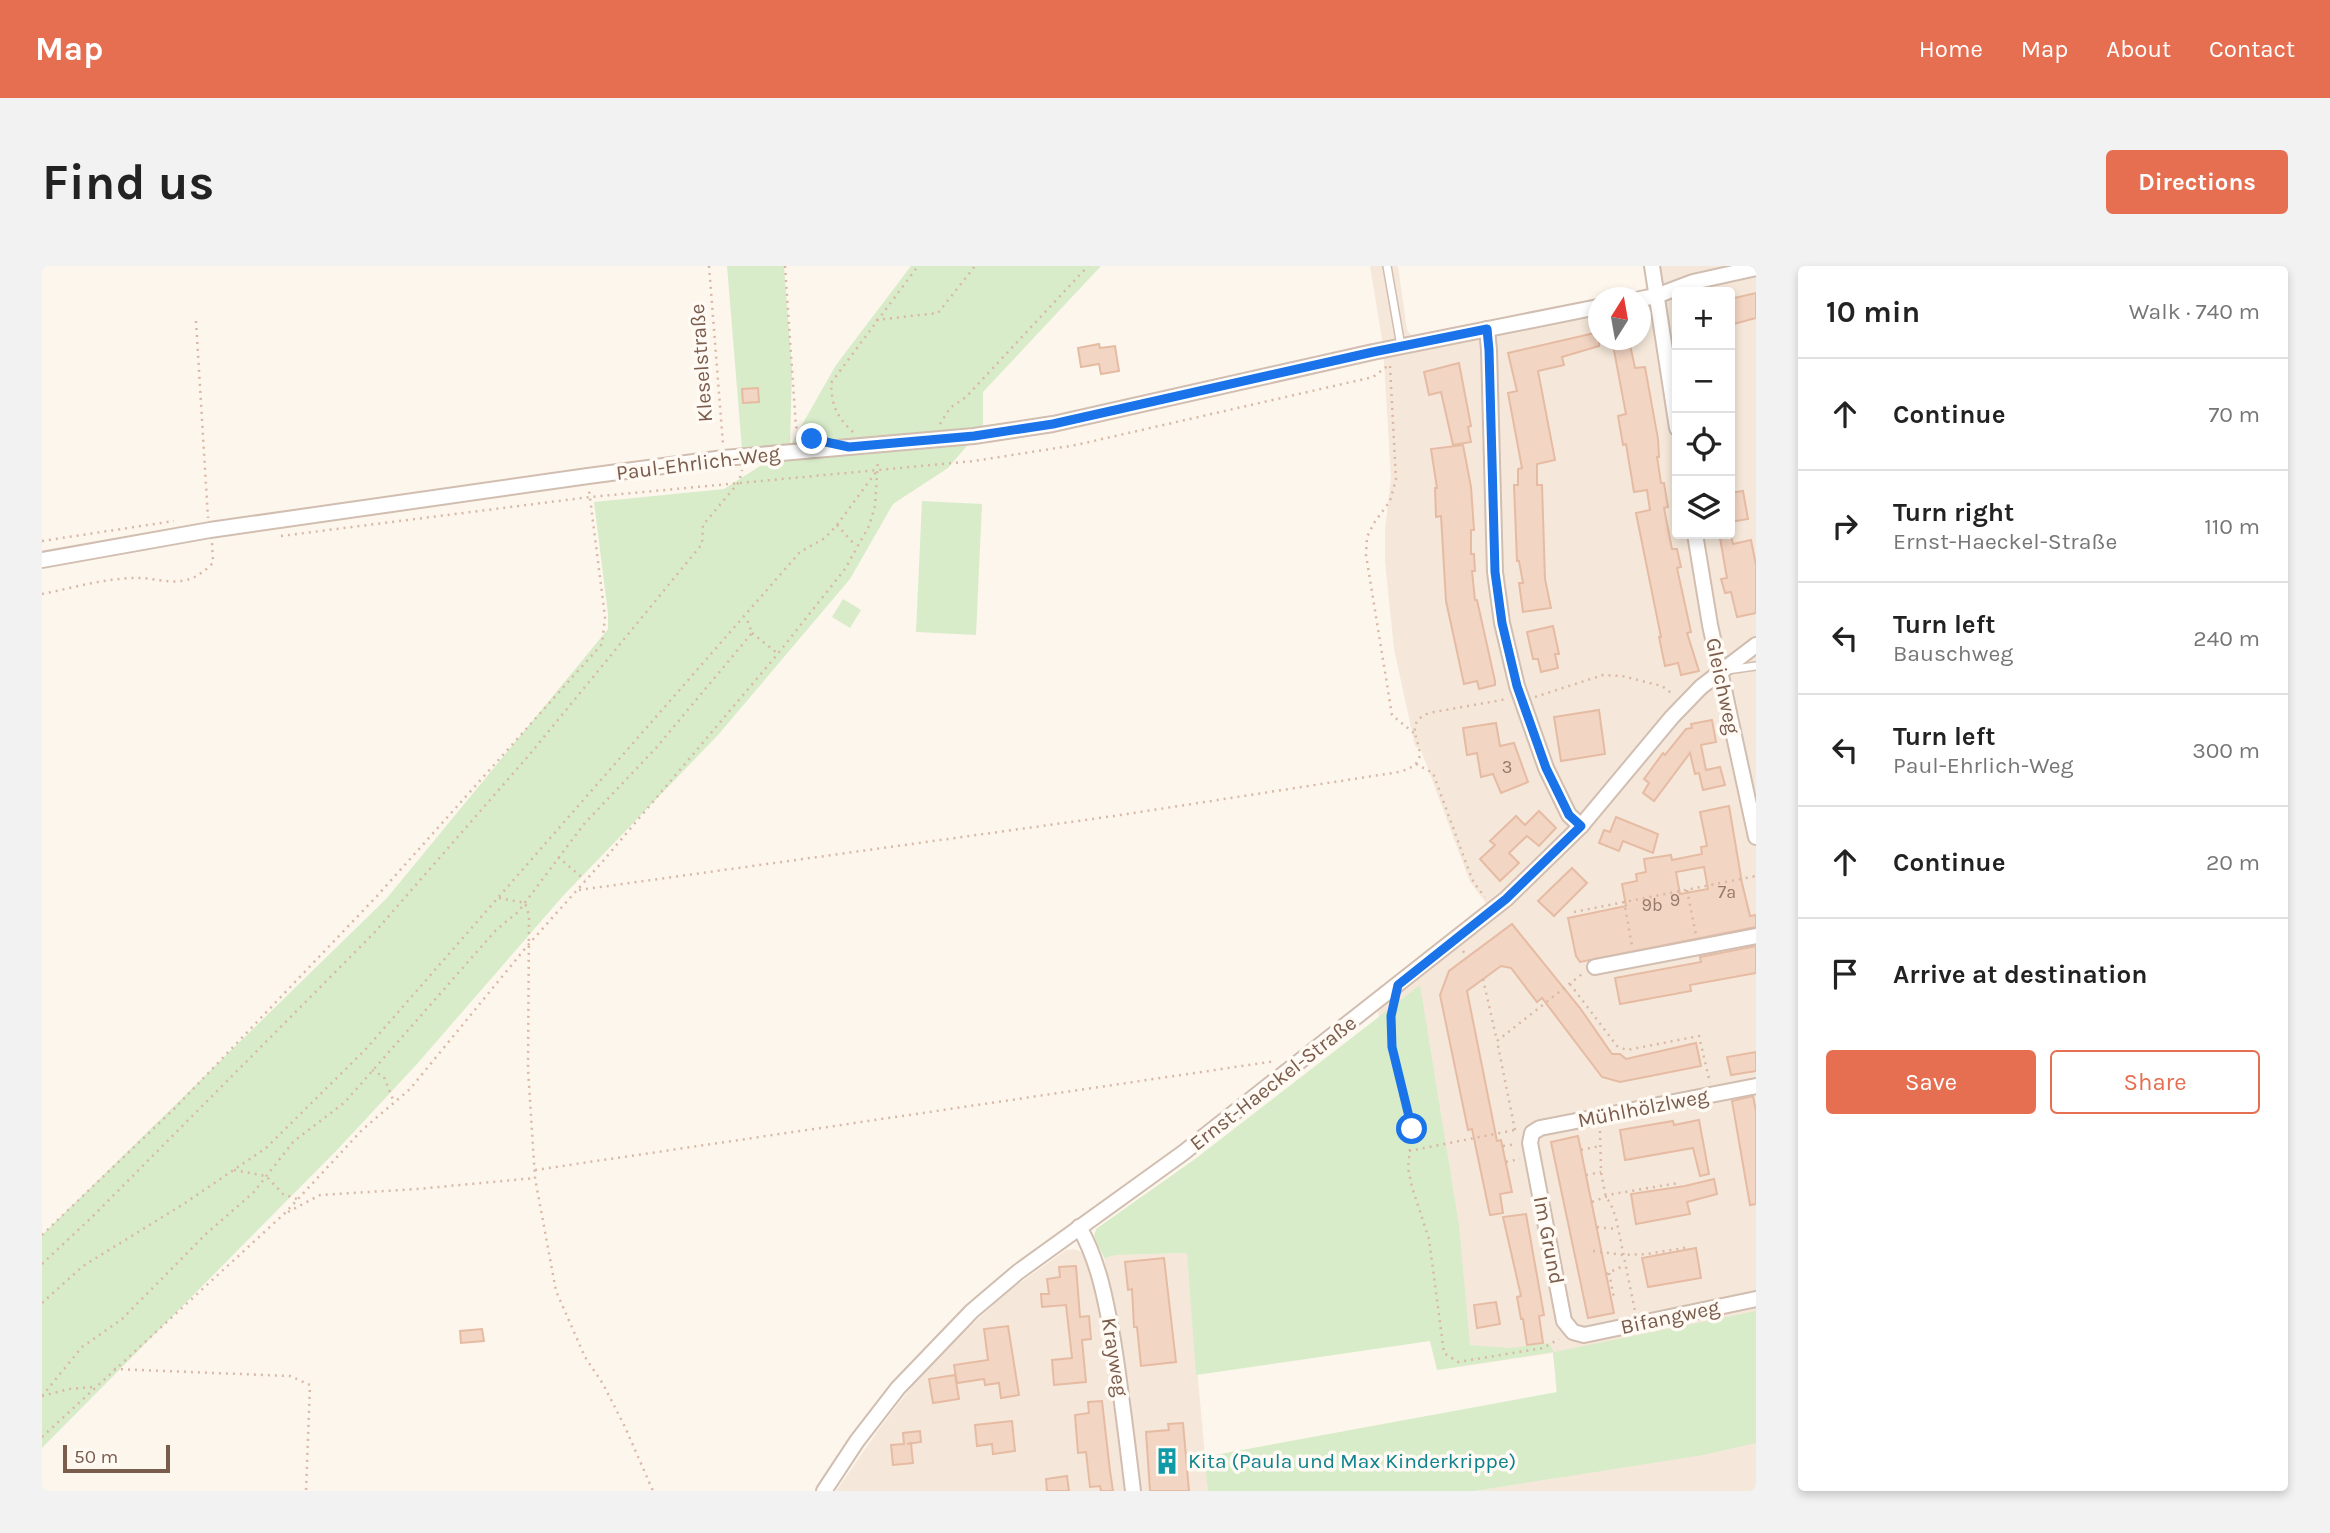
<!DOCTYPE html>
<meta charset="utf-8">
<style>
body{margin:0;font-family:Karla,sans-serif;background:#f2f2f2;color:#222}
.controls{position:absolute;right:21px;top:21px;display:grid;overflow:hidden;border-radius:7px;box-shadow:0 4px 10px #0003}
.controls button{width:63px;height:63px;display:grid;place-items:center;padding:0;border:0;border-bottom:2px solid #e0e0e0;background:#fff;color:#222;font:35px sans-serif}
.compass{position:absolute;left:1546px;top:21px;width:63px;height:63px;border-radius:50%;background:#fff;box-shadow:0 4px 10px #0003;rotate:11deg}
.scale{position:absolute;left:21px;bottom:18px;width:107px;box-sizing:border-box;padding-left:7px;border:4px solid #7a5c4d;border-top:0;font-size:19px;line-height:24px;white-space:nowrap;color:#7a5c4d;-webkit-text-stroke:5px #fffaf3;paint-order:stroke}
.stop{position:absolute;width:21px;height:21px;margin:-16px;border:5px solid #1a73e8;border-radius:50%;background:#fff}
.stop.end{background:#1a73e8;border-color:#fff;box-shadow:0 2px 7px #0008}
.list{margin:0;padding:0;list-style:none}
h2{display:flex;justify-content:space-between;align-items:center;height:91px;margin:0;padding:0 28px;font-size:30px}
h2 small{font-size:23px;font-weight:400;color:#767676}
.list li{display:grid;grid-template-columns:46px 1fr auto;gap:21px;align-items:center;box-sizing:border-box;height:112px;padding:0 28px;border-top:2px solid #e0e0e0}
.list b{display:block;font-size:26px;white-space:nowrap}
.list p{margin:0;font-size:23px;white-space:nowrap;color:#767676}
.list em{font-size:23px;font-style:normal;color:#767676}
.actions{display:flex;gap:14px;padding:21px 28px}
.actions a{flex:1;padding:16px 0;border:2px solid #e76f51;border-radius:7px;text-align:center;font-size:24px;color:#e76f51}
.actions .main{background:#e76f51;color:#fff}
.icon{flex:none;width:38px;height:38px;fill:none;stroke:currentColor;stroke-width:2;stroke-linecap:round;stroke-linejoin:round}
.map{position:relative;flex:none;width:1714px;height:1225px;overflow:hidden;border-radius:7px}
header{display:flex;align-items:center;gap:42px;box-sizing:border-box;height:98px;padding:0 35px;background:#e76f51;color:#fff}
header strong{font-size:33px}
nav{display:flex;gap:38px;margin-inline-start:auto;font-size:24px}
.intro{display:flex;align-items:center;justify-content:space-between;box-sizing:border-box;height:168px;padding:0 42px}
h1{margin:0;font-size:49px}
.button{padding:18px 32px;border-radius:7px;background:#e76f51;color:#fff;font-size:24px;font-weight:700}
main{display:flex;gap:42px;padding:0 42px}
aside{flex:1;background:#fff;border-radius:7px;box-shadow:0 4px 10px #0003}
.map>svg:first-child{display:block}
</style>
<header>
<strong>Map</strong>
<nav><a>Home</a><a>Map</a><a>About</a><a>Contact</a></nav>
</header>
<div class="intro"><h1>Find us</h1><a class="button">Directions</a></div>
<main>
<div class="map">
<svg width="1714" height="1225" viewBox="0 0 1714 1225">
<rect width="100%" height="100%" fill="#fdf6ec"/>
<g fill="#f5e8da" fill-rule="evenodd">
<path d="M1328 0H1356L1365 64 1369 69 1534 38 1560 30 1599 26 1608 16 1606 0H1714V1225H1433L1522 1211 1511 1087 1395 1104 1356 937 1334 724 1444 637 1428 616 1379 484 1373 480 1352 383 1343 296V263L1349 212 1341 80ZM1635 26H1688V268H1635ZM1556 32H1598V74H1556Z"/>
<polygon points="1032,983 1040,986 1045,997 1059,1036 1073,1122 1086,1225 794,1225 839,1160 886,1100 965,1026 1024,984"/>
<polygon points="1145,987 1166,1225 1098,1225 1088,1125 1062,992 1075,989"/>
</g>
<g fill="#d8ecc9">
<polygon points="685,0 742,0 750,104 748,180 794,99 869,0 1059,0 941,126 941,161 906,202 851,238 808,313 676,469 520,631 375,798 295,884 0,1182 0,969 345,632 566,363 566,348 552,236 682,223 746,182 700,183"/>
<polygon points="880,235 940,238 934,369 874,366"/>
<polygon points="801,333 819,344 808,362 790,351"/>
<polygon points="1378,719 1417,959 1428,1079 1468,1082 1507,1077 1512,1086 1714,1045 1714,1177 1661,1189 1433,1225 1166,1225 1162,1191 1515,1126 1511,1086 1395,1104 1388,1075 1154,1109 1145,987 1075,989 1062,992 1052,970 1054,963 1153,893"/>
</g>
<g fill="#f3d5c3" stroke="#e6bba3" stroke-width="2" fill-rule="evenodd">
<polygon points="1714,27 1714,52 1688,59 1688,33"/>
<polygon points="1557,66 1557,80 1520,91 1522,99 1496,105 1513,194 1495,198 1495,219 1500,219 1503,313 1509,342 1481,346 1477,317 1481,317 1477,295 1475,295 1472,219 1476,219 1476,203 1480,202 1466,127 1475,125 1466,87"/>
<polygon points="1570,74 1587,74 1593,102 1603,101 1616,173 1617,191 1615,191 1619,217 1622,217 1626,241 1622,242 1630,283 1635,283 1639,301 1635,302 1649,366 1645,367 1657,405 1639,409 1636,397 1623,400 1617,371 1619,371 1594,247 1608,244 1605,224 1592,226 1584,178 1581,179 1576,150 1584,148"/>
<polygon points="1057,78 1058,82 1073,80 1077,105 1059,108 1057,98 1039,101 1036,82"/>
<polygon points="1417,97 1429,160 1426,161 1429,176 1411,179 1399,126 1387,129 1382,106"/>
<polygon points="716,122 717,136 701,137 700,123"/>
<polygon points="1421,179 1429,221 1432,264 1429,264 1429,288 1432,288 1433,305 1430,305 1433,334 1435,334 1453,415 1453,419 1437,423 1435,415 1422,418 1404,335 1399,250 1394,251 1393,222 1395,222 1389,183"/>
<polygon points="1701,225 1706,253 1688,256 1688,227"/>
<polygon points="1689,270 1691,278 1709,274 1714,299 1714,347 1695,351 1689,326 1683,327 1679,313 1685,312 1678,272"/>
<polygon points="1511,360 1517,388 1513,388 1516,402 1499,406 1496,393 1491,393 1485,366"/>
<polygon points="1557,444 1563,488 1519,495 1512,451"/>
<polygon points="1670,454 1674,476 1659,479 1664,504 1678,501 1683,519 1661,524 1657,507 1653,508 1648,487 1612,535 1601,527 1607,517 1602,513 1621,487 1623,489 1644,463 1650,462 1649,458"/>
<polygon points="1454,457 1458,480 1472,477 1486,516 1459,527 1451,508 1439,511 1435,487 1425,489 1421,462"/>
<path d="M1687 540 1700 617 1708 650 1714 649V661L1538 696 1534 690 1526 652 1584 640 1580 618 1595 615 1594 608 1604 606 1602 593 1629 589 1630 594 1660 588 1659 581 1665 580 1658 546ZM1662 601 1666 623 1638 628 1634 606Z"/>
<polygon points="1497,545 1514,562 1497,580 1485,570 1467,587 1477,597 1458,615 1438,593 1453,579 1448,575 1474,550 1483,559"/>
<polygon points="1574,551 1616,568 1611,587 1581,575 1577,585 1557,577 1562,564 1568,566"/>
<polygon points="1530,602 1545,617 1512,650 1496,635"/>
<polygon points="1470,658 1538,742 1570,788 1578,788 1584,793 1654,777 1659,800 1578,816 1560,811 1500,732 1495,736 1469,702 1459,700 1425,725 1455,875 1459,874 1470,926 1458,928 1461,947 1448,949 1430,863 1426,864 1398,729 1407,705"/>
<polygon points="1714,680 1714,707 1648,719 1649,725 1578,738 1573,712 1659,696 1658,691"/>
<polygon points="1714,786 1714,805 1689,809 1685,791"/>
<polygon points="1711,830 1714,845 1714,938 1708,939 1690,835"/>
<polygon points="1657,854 1667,908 1658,910 1651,882 1583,894 1578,864 1631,855 1632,859"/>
<polygon points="1536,870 1572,1047 1546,1052 1509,876"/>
<polygon points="1672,913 1675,928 1645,936 1648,948 1594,958 1589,928 1643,920"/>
<polygon points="1484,948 1502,1049 1497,1050 1501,1077 1485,1079 1481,1053 1479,1053 1475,1031 1479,1030 1461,951"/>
<polygon points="1654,982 1659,1012 1606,1021 1600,992"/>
<polygon points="1122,992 1134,1096 1099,1100 1095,1061 1092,1061 1090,1023 1086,1024 1083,996"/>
<polygon points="1034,1000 1038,1051 1047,1050 1049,1073 1040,1074 1044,1116 1012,1119 1010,1094 1030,1092 1024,1039 1000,1041 999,1028 1007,1028 1005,1013 1018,1011 1017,1001"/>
<polygon points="1454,1036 1458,1058 1435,1062 1432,1039"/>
<polygon points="966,1060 977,1129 959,1132 957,1117 943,1119 942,1113 915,1117 912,1099 946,1094 942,1063"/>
<polygon points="440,1063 442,1075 419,1077 418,1065"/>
<polygon points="913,1109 917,1133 891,1137 887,1113"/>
<polygon points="1060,1135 1068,1205 1071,1225 1059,1225 1058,1220 1048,1221 1044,1186 1036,1187 1033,1149 1047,1147 1046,1136"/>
<polygon points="970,1155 973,1185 951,1188 950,1178 935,1180 933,1159"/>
<polygon points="1141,1157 1147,1225 1108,1225 1104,1166 1127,1164 1126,1158"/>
<polygon points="878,1165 879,1176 865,1178 869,1177 871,1197 851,1199 849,1179 862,1178 861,1167"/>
<polygon points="1025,1210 1027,1225 1005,1225 1004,1213"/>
</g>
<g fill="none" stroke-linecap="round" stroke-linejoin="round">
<defs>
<g id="service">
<polyline points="1345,0 1359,80"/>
<polyline points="1685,404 1714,400"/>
</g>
<g id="minor">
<polyline points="1610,0 1635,162"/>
<polyline points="1598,33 1614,30 1651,16 1714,2"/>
<polyline points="1445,63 1447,84 1453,306 1460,357 1475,420 1504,502 1527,549 1539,560"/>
<polyline points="1653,268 1668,359 1714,571"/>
<polyline points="0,294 168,264 546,210 682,192 932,170 1011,158 1331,86 1556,41"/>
<polyline points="1553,701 1714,670"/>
<polyline points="1714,820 1498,862 1490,867 1488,877 1522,1055 1531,1066 1542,1069 1714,1033"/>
<path d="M1037 961C1057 995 1064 1036 1071 1074 1079 1124 1085 1175 1091 1225"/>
<polyline points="782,1225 815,1175 856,1122 930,1045 976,1006 1141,887 1464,633 1539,560 1630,451 1659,421 1714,379"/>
</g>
</defs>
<use href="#service" stroke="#d1beb0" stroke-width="10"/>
<use href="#minor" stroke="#d1beb0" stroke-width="18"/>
<g stroke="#d9b8a5" stroke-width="2.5" stroke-dasharray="2 5" stroke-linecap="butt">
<polyline points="667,0 681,178"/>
<polyline points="743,0 754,161 767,170"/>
<polyline points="834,54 896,47 933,0"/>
<polyline points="154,55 166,252"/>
<polyline points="1348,100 1354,213 1348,235 1332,257 1325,271 1324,289 1350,449 1373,468"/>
<polyline points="898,158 908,142 924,131 1046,0"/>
<path d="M811 166C794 150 790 140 789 117L876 0"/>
<polyline points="795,259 814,280"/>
<polyline points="239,270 548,231 932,195 1034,179 1331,111 1348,98"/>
<polyline points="0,275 132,255"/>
<path d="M0 328C30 322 60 313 91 312 107 311 124 317 139 315 154 313 161 306 171 297L170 276"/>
<polyline points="710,367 735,387"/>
<polyline points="1493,431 1561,409 1580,410 1620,420 1632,429"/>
<polyline points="1374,498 1391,507 1427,605 1432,617 1443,631"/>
<polyline points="516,591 543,614"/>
<path d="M537 624 1072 550 1357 506C1405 493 1349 462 1387 447L1465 433"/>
<polyline points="1645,624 1654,669"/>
<polyline points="457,632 483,637 487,649 486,803 493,912 514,1025 543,1091 561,1118 583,1161 611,1225"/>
<polyline points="1582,635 1590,680"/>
<polyline points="1532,646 1714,610"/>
<polyline points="1421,685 1425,691"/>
<polyline points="1441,713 1455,775"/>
<polyline points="1528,718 1575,780 1585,784 1657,770 1668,817"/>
<polyline points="1352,739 1349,750 1350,781 1370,863 1366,902 1370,921 1387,973 1402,1087 1416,1096 1501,1082 1517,1073"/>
<polyline points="330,804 342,811 352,836"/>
<polyline points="1473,864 1455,775 1540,708"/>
<polyline points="1558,865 1559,906 1564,932 1568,936 1574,952 1593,1045"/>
<polyline points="1461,880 1475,878"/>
<polyline points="1539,884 1558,880"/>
<polyline points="1367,885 1473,864"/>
<polyline points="1464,896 1478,893"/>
<polyline points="192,904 224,910 241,928 255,933"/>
<polyline points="493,904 1234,795"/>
<polyline points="1544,909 1559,906"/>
<polyline points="1550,936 1571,928 1636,917"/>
<polyline points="246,946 278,929 375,923 493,912"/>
<polyline points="1555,961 1575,963"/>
<polyline points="0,969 133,842 335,630 560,378 563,351 547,224"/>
<polyline points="1551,985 1581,989 1605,988 1648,981"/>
<polyline points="0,998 49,952 332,667 488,488 660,278 661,259 697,216 700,204"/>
<polyline points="1567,1007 1572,1032"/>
<polyline points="1564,1008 1583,999"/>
<polyline points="0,1037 41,1000 140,939 224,882 323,784 758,286 783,272 795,259 834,206"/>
<polyline points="72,1103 248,1110 268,1119 264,1225"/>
<polyline points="0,1130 40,1081 80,1053 165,967 212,926 251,876 303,836 454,664 476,646 542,558 614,482 710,367 704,351"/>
<polyline points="0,1130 27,1123 52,1121"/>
<polyline points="0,1171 243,947 320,864 368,823 486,679 561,595 734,390 803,303 827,260 833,240 836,193"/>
</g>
<use href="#service" stroke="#fff" stroke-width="7"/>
<use href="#minor" stroke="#fff" stroke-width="14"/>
</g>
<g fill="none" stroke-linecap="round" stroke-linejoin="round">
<polyline stroke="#1a73e8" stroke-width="9" points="770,173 807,181 932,170 1011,158 1331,86 1445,63 1447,84 1453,306 1460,357 1475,420 1504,502 1527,549 1539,560 1464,633 1356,719 1349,750 1350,781 1370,863"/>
</g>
<defs>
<symbol id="building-bare" viewBox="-9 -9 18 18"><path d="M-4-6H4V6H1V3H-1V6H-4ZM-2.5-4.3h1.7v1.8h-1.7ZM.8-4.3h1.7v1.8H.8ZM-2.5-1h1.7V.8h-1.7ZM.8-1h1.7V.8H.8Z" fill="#0f9aa8" stroke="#fffaf3" stroke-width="2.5" paint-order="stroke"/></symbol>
</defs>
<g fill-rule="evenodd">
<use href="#building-bare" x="1106" y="1176" width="38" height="38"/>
</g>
<g text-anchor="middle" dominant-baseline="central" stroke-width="7" stroke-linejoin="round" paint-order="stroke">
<g font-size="18" fill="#987a6a">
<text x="1465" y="501">3</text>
<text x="1685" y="626">7a</text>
<text x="1633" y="634">9</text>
<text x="1610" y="639">9b</text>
</g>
<g font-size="21" fill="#7a5c4d" stroke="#fffaf3">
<text transform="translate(659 97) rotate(-94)">Kleselstraße</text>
<text transform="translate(656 197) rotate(-7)">Paul-Ehrlich-Weg</text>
<text transform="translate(1681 420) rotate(78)">Gleichweg</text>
<text transform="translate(1231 817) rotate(-38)">Ernst-Haeckel-Straße</text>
<text transform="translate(1601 842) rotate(-11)">Mühlhölzlweg</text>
<text transform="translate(1507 974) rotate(79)">Im Grund</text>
<text transform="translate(1628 1051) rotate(-12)">Bifangweg</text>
<text transform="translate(1073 1091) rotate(81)">Krayweg</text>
</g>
<g font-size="21" fill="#0d838f" stroke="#fffaf3" text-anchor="start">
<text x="1146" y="1195">Kita (Paula und Max Kinderkrippe)</text>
</g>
</g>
</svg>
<div class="controls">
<button>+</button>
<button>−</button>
<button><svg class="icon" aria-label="locate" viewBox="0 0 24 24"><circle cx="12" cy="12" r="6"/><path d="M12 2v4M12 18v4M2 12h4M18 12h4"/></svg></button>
<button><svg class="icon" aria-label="layers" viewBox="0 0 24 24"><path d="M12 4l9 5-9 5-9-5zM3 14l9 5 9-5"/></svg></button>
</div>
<svg class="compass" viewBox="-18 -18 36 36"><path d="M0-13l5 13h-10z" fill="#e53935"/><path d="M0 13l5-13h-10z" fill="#767676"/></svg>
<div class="scale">50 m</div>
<div class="stop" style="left:1370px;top:863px"></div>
<div class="stop end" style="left:770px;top:173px"></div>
</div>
<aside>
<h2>10 min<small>Walk · 740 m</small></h2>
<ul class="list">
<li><svg class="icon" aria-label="ahead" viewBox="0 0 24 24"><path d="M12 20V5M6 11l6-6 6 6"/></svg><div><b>Continue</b></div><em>70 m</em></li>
<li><svg class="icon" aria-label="right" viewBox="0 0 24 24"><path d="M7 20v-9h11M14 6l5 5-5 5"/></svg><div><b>Turn right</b><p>Ernst-Haeckel-Straße</p></div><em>110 m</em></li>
<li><svg class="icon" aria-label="left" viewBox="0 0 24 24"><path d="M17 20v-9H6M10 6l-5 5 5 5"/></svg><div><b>Turn left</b><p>Bauschweg</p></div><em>240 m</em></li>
<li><svg class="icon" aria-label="left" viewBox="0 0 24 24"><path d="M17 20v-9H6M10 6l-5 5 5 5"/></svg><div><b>Turn left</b><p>Paul-Ehrlich-Weg</p></div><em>300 m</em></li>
<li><svg class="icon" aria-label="ahead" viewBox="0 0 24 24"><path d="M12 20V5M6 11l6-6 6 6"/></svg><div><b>Continue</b></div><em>20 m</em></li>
<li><svg class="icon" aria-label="arrive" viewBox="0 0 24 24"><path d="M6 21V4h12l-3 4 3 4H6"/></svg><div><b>Arrive at destination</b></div></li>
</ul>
<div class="actions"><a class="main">Save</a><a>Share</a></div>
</aside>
</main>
